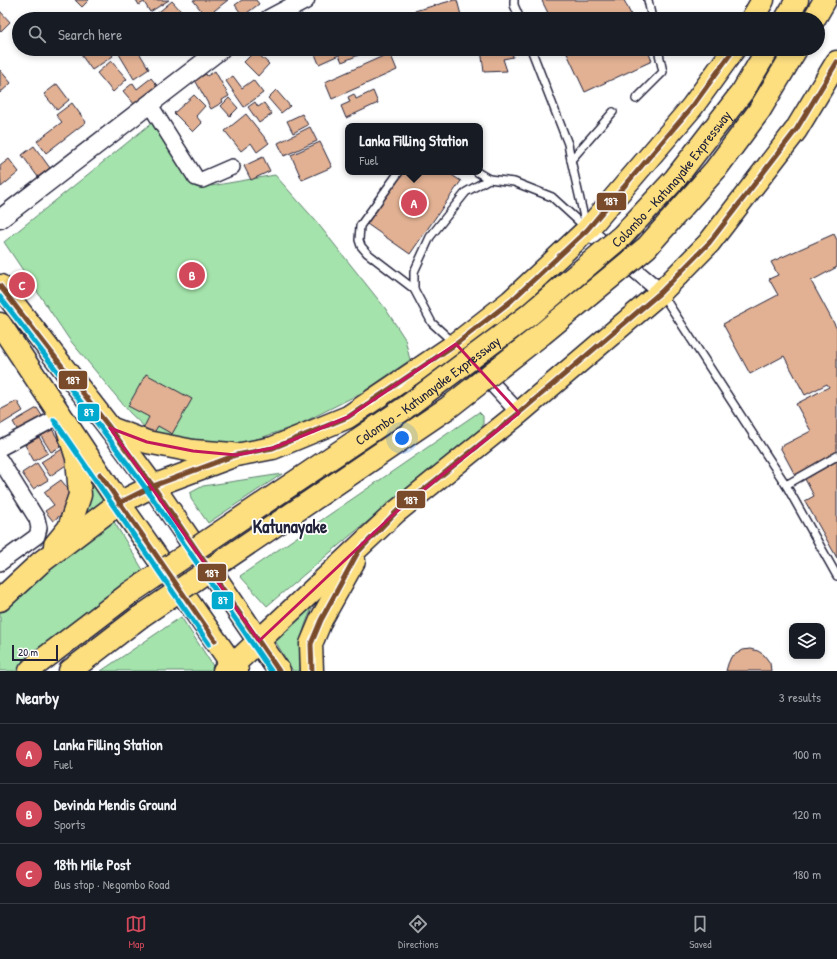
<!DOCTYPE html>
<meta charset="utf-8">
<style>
body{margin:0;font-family:"Patrick Hand",sans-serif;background:#242831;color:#f1f3f6}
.controls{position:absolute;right:12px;bottom:12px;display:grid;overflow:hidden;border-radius:8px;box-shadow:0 2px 6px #0003}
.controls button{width:36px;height:36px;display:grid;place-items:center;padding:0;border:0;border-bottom:1px solid #363941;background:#171b24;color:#f1f3f6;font:20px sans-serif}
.scale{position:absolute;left:12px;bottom:10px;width:46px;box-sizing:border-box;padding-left:4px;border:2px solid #22223b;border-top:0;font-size:11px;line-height:14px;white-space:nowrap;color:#22223b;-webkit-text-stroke:3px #fff;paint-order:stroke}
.you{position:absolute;left:402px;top:438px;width:14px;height:14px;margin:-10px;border:3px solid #fff;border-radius:50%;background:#1a73e8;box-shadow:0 0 0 6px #1a73e833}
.badge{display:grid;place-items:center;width:26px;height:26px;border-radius:50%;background:#d1495b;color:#fff;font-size:13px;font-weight:700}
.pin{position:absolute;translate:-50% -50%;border:2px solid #fff;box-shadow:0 1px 4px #0006}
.popup{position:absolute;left:345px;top:123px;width:138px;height:52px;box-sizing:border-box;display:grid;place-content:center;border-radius:8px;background:#171b24;filter:drop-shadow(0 1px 3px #0005);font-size:13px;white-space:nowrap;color:#9ea1a6}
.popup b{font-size:15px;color:#f1f3f6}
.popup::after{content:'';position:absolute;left:50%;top:100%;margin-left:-8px;border:8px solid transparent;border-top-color:#171b24}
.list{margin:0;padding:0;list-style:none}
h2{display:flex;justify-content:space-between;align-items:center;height:52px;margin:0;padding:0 16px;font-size:17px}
h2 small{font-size:13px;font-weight:400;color:#9ea1a6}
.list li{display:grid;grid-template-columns:26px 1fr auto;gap:12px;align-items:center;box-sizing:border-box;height:60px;padding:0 16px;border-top:1px solid #363941}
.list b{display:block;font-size:15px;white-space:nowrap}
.list p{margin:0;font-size:13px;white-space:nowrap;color:#9ea1a6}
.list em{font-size:13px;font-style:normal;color:#9ea1a6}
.icon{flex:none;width:22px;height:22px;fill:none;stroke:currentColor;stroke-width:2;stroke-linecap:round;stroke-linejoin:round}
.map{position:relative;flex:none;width:837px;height:671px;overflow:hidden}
.search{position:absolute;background:#171b24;box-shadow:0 2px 6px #0003;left:12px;right:12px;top:12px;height:44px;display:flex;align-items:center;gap:10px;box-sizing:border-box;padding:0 14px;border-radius:22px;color:#9ea1a6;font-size:15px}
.sheet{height:232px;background:#171b24}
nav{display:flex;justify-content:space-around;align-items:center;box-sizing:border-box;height:56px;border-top:1px solid #363941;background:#171b24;font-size:11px;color:#9ea1a6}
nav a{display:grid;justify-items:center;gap:2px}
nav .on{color:#d1495b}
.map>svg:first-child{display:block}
</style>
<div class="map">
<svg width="837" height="671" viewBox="0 0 837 671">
<rect width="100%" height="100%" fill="#fff"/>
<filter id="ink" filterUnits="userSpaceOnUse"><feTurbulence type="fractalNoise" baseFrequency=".025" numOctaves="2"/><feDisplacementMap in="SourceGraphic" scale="8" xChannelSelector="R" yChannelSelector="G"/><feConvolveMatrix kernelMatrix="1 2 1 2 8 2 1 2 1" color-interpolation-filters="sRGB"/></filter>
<g filter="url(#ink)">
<g fill="#a4e3ab" stroke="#638273">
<polygon points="164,113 211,186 275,175 315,220 385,308 405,339 410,360 363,392 298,425 240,445 155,437 130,413 69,339 4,242"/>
<polygon points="479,412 483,416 483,428 351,535 267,606 240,576"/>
<polygon points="87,471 106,505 80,529"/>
<polygon points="282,474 208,523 191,499 190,493 203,486"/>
<polygon points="113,520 143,570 22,671 0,671 0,608"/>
<path d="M317 599C304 622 297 645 300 671H293L274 639Z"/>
<polygon points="181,617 210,661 214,668 214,671 101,671"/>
</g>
<g fill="#e2b193" stroke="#22223b">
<polygon points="75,0 89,0 82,7"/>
<polygon points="136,0 169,0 150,12 144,2 139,5"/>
<polygon points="193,0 228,0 206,17"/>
<polygon points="242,0 256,0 259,4 243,16 235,5"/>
<polygon points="454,0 457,0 462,19 394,19 393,17"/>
<polygon points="544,0 624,0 633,19 551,19 542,1"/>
<polygon points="172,1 182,12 174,19 155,19 153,17"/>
<polygon points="0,11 10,22 0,32"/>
<polygon points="84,49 109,49 113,56 92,70 79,52"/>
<polygon points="116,49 137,49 149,69 134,79"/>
<polygon points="313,49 367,49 368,51 342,62 339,55 319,64"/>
<polygon points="481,49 512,49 513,57 503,59 507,71 484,72"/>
<polygon points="565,49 647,49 652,61 585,92"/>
<polygon points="255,51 269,64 258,76 244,62"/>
<polygon points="390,53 397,70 332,99 325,82"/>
<polygon points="111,61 127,79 113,92 97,73"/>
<polygon points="0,70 11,83 0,93"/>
<polygon points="215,71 229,96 222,100 223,102 211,109 195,80 206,74 207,76"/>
<polygon points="233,76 242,88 253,80 263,93 244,107 226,81"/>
<polygon points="151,78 160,89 140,111 123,91 133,83 137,89"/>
<polygon points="57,84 69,100 57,110 44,94"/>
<polygon points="276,90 290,106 281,113 268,98"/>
<polygon points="373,91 378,103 346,118 341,106 350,102 348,97 354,94 356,99"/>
<polygon points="194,95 205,106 196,116 202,123 193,132 174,113"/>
<polygon points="229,98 238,108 230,116 221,106"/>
<polygon points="255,102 258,107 264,103 272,114 259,123 248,107"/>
<polygon points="72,103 86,122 46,153 37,141 62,122 56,115"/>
<polygon points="246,114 269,143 257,152 251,143 241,151 225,131"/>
<polygon points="302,114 308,125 293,133 287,121"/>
<polygon points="310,127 317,141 284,156 278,143"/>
<polygon points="320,142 332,167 302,180 291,155"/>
<polygon points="34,146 50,168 38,177 22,155"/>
<polygon points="263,157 270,171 251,180 244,166"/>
<polygon points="9,159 19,172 1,187 0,166"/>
<polygon points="404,172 447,172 461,181 410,254 367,224"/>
<polygon points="834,234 837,240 837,267 811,281 837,329 837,453 795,475 780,447 811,431 796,404 829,387 827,384 805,395 784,356 750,374 723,324 778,295 769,279 778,275 771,262"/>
<polygon points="23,275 33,288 29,292 18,278"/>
<polygon points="146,374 192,399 172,434 158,426 153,434 143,429 149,417 128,406"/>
<polygon points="17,401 23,411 0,425 0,410"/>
<polygon points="37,408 46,422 21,436 13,422"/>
<polygon points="52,429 62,446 51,452 41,436"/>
<polygon points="39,437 48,453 34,461 25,445"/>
<polygon points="64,448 72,461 50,476 41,462"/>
<polygon points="837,461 837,558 805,501 814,496 805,479"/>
<polygon points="37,463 48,480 33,489 22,473"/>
<polygon points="61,480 76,499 73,505 53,521 45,511 54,505 44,492"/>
<polygon points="750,649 758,651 764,655 770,663 771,671 726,671 728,664 731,657 743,650"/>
</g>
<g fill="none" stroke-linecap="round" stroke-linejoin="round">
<defs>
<g id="service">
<polyline points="514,0 514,5 520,19"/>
<polyline points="648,0 652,19"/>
<polyline points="531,49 568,144 571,160 586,226"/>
<polyline points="636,99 663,72 658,49"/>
<polyline points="571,160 613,112"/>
<polyline points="399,172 360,226 359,240 361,246 367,253 414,289"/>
<polyline points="477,172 489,179"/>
<polyline points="662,294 786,485 837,576"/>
<polyline points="454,343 432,323 414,289 414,272 430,237 466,192 489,179 514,182 552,197 586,228"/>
<polyline points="786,485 837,456"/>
</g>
<g id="minor">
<polyline points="150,105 196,178 202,180 232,167"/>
<polyline points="587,230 661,292"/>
<polyline points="463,352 519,413"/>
<polyline points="0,448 60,416"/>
<polyline points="0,460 37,519 39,528 37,536 0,563"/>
</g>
<g id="tertiary">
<polyline points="269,19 305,0"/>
<polyline points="0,219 221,49"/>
</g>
<g id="primary">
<polyline points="752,19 763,0"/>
<polyline points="110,428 147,442 193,451 232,454"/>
<polyline points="119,503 153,486 236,455 273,448 348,417 456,344 511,301 587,230 692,107 734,49"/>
<polyline points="233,665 396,512 519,413 661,292 709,243 796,130 837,62"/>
<polyline points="312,671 311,644 321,620 354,561"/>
</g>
<g id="trunk">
<polyline points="0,286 110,428 153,486 279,671"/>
<polyline points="0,324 119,503 237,671"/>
</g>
<g id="motorway">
<polyline points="786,19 797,0"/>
<polyline points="814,19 825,0"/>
<polyline points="55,545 69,528 80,495 77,458 67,426"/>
<polyline points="0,600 40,563 119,503"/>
<polyline points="30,671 37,664 130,593"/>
<polyline points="70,671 140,617"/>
<polyline points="224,671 233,665"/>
</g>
</defs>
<use href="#service" stroke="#22223b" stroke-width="10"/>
<use href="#minor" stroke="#22223b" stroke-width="18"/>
<use href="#tertiary" stroke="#22223b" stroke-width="21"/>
<use href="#primary" stroke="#22223b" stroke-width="25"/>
<use href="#trunk" stroke="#22223b" stroke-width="25"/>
<use href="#motorway" stroke="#22223b" stroke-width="25"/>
<use href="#service" stroke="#fff" stroke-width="7"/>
<use href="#minor" stroke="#fff" stroke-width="15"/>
<use href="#tertiary" stroke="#fff" stroke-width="18"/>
<use href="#primary" stroke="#fddf80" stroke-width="22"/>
<use href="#trunk" stroke="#fddf80" stroke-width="22"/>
<use href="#motorway" stroke="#fddf80" stroke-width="22"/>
<defs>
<g id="motorway-bridge">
<path id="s1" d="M130 593 405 408 529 315 622 236 675 179 743 91 768 49"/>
<polyline points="140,617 449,407 542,334 647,247 715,170 759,111 796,49"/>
</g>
</defs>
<use href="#motorway-bridge" stroke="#22223b" stroke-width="25" stroke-linecap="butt"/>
<use href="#motorway-bridge" stroke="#fddf80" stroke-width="22"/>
<defs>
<g id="bus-1">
<polyline points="0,286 110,428 153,486 279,671"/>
<polyline points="100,474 215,640"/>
<polyline points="119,503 153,486 236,455 273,448 348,417 456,344 511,301 587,230 692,107 734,49"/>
<polyline points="312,671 311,644 321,620 358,552 396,512 519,413 661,292 709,243 796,130 837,62"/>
</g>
<g id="bus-2">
<polyline points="0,297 104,432 147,490 271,671"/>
<polyline points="54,420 209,644"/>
</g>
</defs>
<use href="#bus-1" stroke="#fff" stroke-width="8"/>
<use href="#bus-2" stroke="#fff" stroke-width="8"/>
<use href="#bus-1" stroke="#7a4b2a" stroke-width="5"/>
<use href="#bus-2" stroke="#00a9ce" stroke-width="5"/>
</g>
</g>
<path fill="none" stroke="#c2185b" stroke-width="3" stroke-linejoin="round" d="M456 344 519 413 396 512 259 641 110 428 147 442 193 451 236 455 273 448 348 417Z"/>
<g text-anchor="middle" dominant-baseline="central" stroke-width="3.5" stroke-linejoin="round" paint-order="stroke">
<g font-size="14" fill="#22223b" stroke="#fff">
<text stroke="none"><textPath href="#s1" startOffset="684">Colombo - Katunayake Expressway</textPath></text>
<text stroke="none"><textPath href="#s1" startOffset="360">Colombo - Katunayake Expressway</textPath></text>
</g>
<g font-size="18" font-weight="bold" fill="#22223b" stroke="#fff">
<text x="290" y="526">Katunayake</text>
</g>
</g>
<g stroke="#fff" stroke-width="1.5">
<rect x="596" y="192" width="31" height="19" rx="4" fill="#7a4b2a"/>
<rect x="58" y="370" width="30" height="20" rx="4" fill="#7a4b2a"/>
<rect x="77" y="403" width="23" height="19" rx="4" fill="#00a9ce"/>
<rect x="396" y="490" width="30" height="19" rx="4" fill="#7a4b2a"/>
<rect x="197" y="563" width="30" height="19" rx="4" fill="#7a4b2a"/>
<rect x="211" y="591" width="23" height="19" rx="4" fill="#00a9ce"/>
</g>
<g font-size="11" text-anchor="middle" font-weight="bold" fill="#fff">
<text x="611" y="205">187</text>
<text x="73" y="384">187</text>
<text x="89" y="416">87</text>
<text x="411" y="504">187</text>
<text x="212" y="577">187</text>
<text x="223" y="604">87</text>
</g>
</svg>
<div class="controls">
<button><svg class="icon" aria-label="layers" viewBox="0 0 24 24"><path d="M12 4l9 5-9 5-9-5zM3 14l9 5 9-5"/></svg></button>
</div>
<div class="scale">20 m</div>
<div class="you"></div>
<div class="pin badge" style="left:414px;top:203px">A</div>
<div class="popup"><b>Lanka Filling Station</b>Fuel</div>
<div class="pin badge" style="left:192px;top:275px">B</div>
<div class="pin badge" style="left:22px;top:285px">C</div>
<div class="search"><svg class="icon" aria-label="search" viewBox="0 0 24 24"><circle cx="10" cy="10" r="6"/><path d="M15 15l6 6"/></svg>Search here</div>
</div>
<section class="sheet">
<h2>Nearby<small>3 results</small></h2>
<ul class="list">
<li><span class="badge">A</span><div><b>Lanka Filling Station</b><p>Fuel</p></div><em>100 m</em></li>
<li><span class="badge">B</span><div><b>Devinda Mendis Ground</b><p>Sports</p></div><em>120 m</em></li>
<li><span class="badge">C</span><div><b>18th Mile Post</b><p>Bus stop · Negombo Road</p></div><em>180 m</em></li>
</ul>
</section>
<nav>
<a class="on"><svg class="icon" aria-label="map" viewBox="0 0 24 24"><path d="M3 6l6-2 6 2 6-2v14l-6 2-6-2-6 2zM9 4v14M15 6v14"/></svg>Map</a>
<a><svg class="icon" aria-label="directions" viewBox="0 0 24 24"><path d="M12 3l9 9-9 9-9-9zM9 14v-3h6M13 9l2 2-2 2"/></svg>Directions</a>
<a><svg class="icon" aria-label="saved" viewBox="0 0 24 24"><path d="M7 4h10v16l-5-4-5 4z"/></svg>Saved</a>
</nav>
